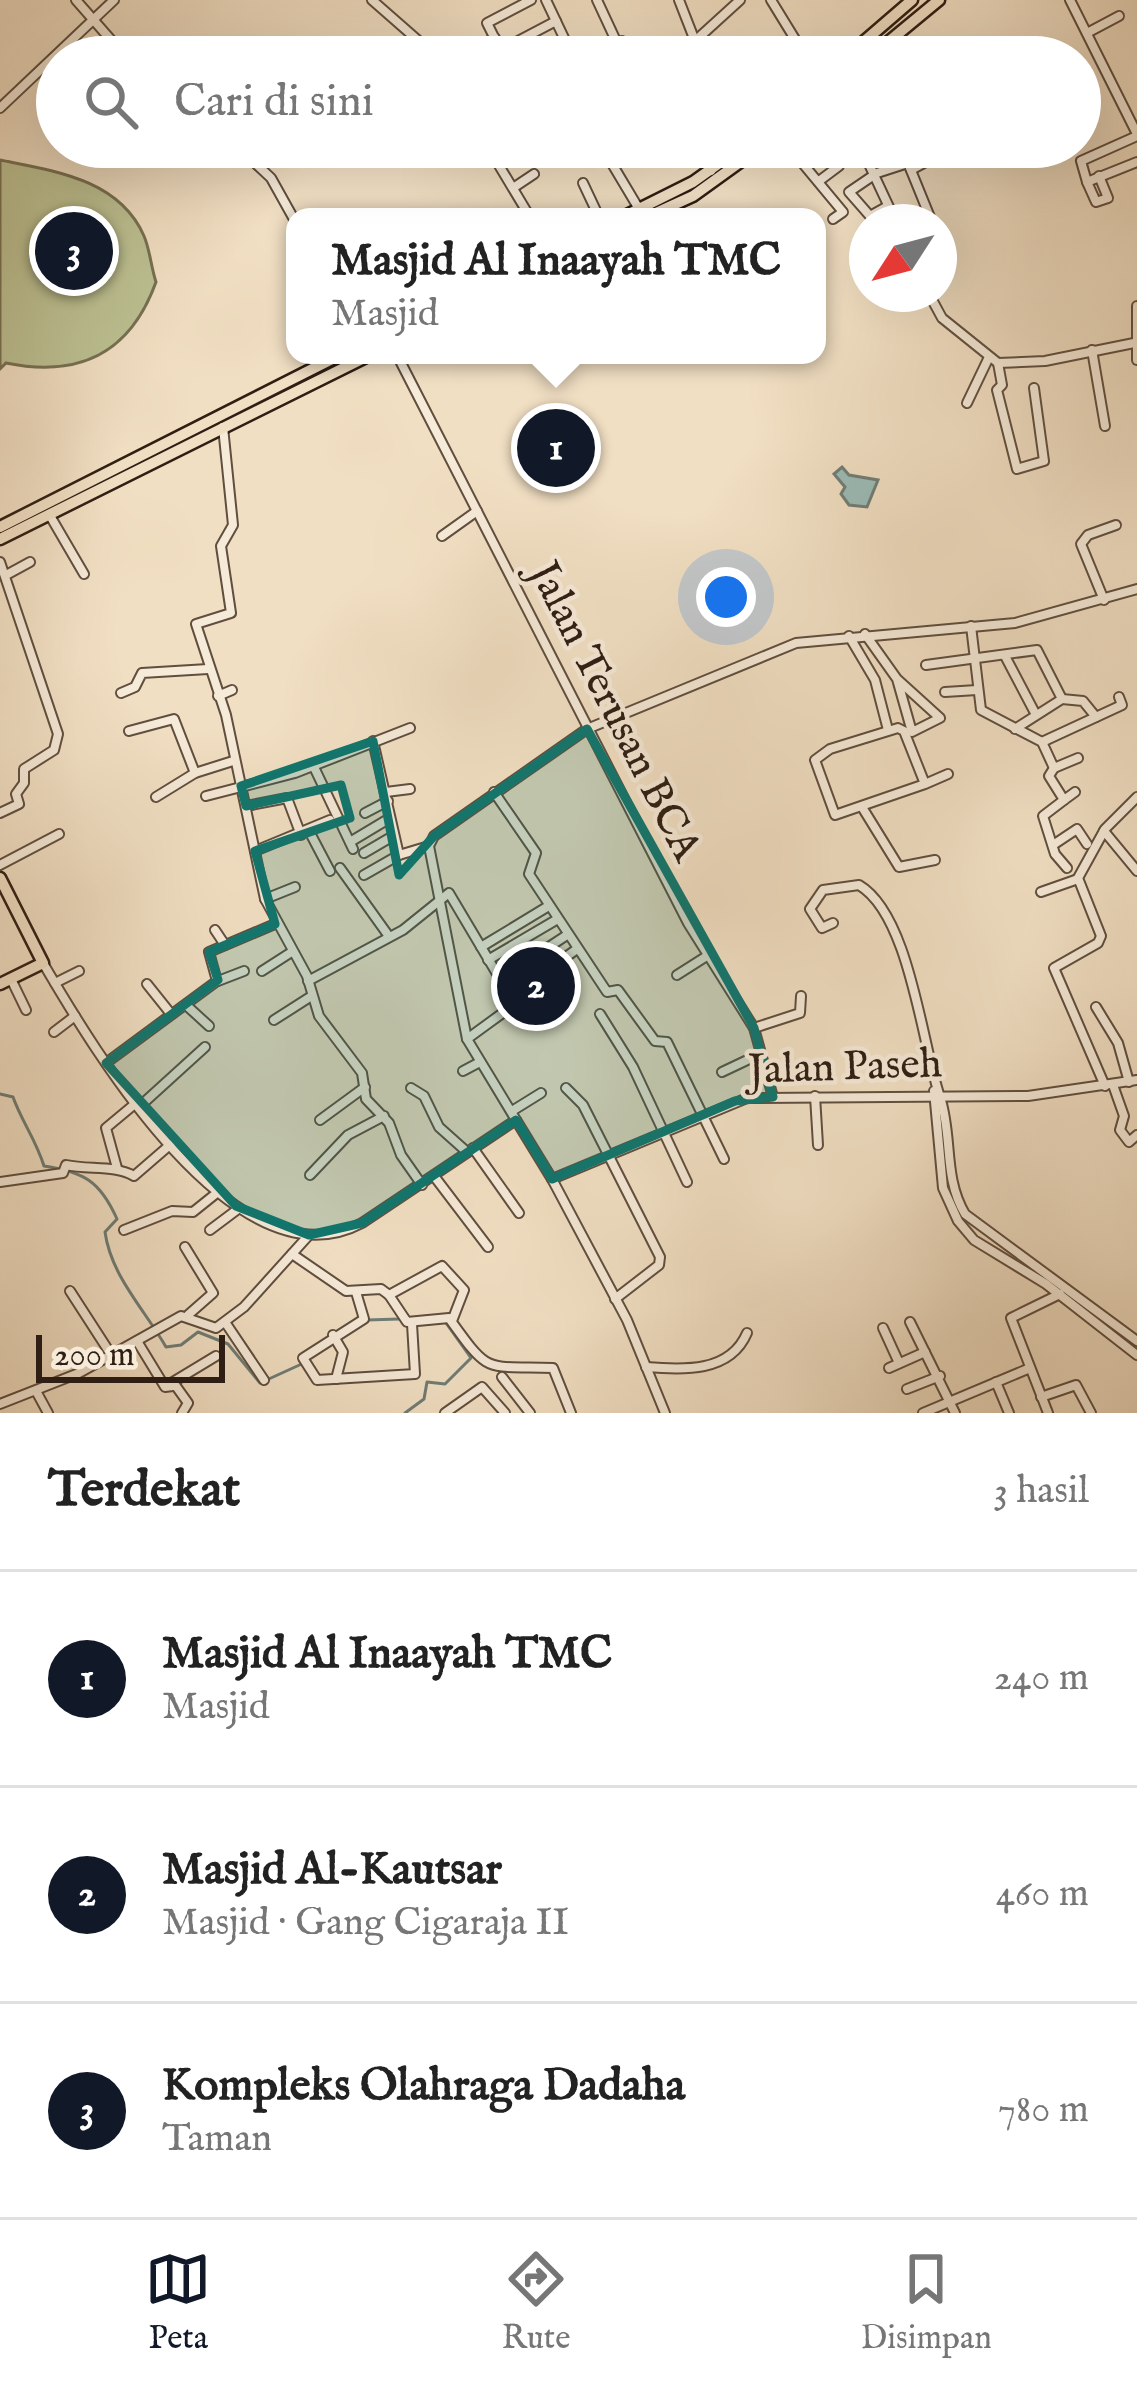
<!DOCTYPE html>
<html lang="id">
<meta charset="utf-8">
<style>
body{margin:0;font-family:"IM FELL English",serif;background:#f2f2f2;color:#222}
.compass{position:absolute;left:849px;top:204px;width:108px;height:108px;border-radius:50%;background:#fff;box-shadow:0 12px 48px #0002;rotate:234deg}
.scale{position:absolute;left:36px;bottom:30px;width:189px;box-sizing:border-box;padding-left:12px;border:6px solid #2f1e13;border-top:0;font-size:33px;line-height:42px;white-space:nowrap;color:#2f1e13;-webkit-text-stroke:9px #f6ead8;paint-order:stroke}
.you{position:absolute;left:726px;top:597px;width:42px;height:42px;margin:-30px;border:9px solid #fff;border-radius:50%;background:#1a73e8;box-shadow:0 0 0 18px #1a73e833}
.badge{display:grid;place-items:center;width:78px;height:78px;border-radius:50%;background:#111827;color:#fff;font-size:39px;font-weight:700}
.pin{position:absolute;translate:-50% -50%;border:6px solid #fff;box-shadow:0 3px 12px #0006}
.popup{position:absolute;left:286px;top:208px;width:540px;height:156px;box-sizing:border-box;display:grid;place-content:center;border-radius:24px;background:#fff;filter:drop-shadow(0 3px 9px #0005);font-size:39px;white-space:nowrap;color:#767676}
.popup b{font-size:45px;color:#222}
.popup::after{content:'';position:absolute;left:50%;top:100%;margin-left:-24px;border:24px solid transparent;border-top-color:#fff}
.list{margin:0;padding:0;list-style:none}
h2{display:flex;justify-content:space-between;align-items:center;height:156px;margin:0;padding:0 48px;font-size:51px}
h2 small{font-size:39px;font-weight:400;color:#767676}
.list li{display:grid;grid-template-columns:78px 1fr auto;gap:36px;align-items:center;box-sizing:border-box;height:216px;padding:0 48px;border-top:3px solid #e0e0e0}
.list b{display:block;font-size:45px;white-space:nowrap}
.list p{margin:0;font-size:39px;white-space:nowrap;color:#767676}
.list em{font-size:39px;font-style:normal;color:#767676}
.icon{flex:none;width:66px;height:66px;fill:none;stroke:currentColor;stroke-width:2;stroke-linecap:round;stroke-linejoin:round}
.map{position:relative;flex:none;width:1137px;height:1413px;overflow:hidden}
.search{position:absolute;background:#fff;box-shadow:0 12px 48px #0002;left:36px;right:36px;top:36px;height:132px;display:flex;align-items:center;gap:30px;box-sizing:border-box;padding:0 42px;border-radius:66px;color:#767676;font-size:45px}
.sheet{height:804px;background:#fff}
nav{display:flex;justify-content:space-around;align-items:center;box-sizing:border-box;height:168px;border-top:3px solid #e0e0e0;background:#fff;font-size:33px;color:#767676}
nav a{display:grid;justify-items:center;gap:6px}
nav .on{color:#111827}
.map>svg:first-child{display:block}
</style>
<div class="map">
<svg width="1137" height="1413" viewBox="0 0 1137 1413">
<rect width="100%" height="100%" fill="#f1dfc3"/>
<filter id="stains"><feTurbulence type="fractalNoise" baseFrequency=".00167" numOctaves="4"/><feColorMatrix values="0 0 0 0 .2 0 0 0 0 .09 0 0 0 0 .02 0 0 0 .5 -.17"/></filter>
<radialGradient id="worn" r=".72"><stop offset=".6" stop-color="#630" stop-opacity="0"/><stop offset="1" stop-color="#630" stop-opacity=".3"/></radialGradient>
<path fill="#bcc193" stroke="#767053" stroke-width="3" d="M0 160C54 171 119 179 144 236 150 250 151 267 156 282 130 354 79 378 6 363L0 369Z"/>
<polygon fill="#9bbcb8" stroke="#707d76" stroke-width="3" points="842,467 849,475 878,480 867,507 849,505 841,494 845,487 834,474"/>
<g fill="none" stroke-linecap="round" stroke-linejoin="round">
<g stroke="#707d76" stroke-width="3">
<path d="M0 1094 13 1097C21 1120 36 1140 44 1166 84 1172 100 1181 117 1219L105 1232C111 1276 145 1310 166 1347L181 1345 198 1332 228 1344 260 1383 306 1362"/>
<polyline points="367,1320 399,1319"/>
<polyline points="405,1413 424,1399 427,1382 445,1384 471,1358 446,1323"/>
</g>
<defs>
<g id="minor">
<polyline points="76,0 126,57"/>
<polyline points="372,0 437,57"/>
<polyline points="546,0 573,57"/>
<polyline points="597,0 617,43"/>
<polyline points="679,0 695,41 694,57"/>
<polyline points="771,0 806,57"/>
<polyline points="1070,0 1137,134"/>
<polyline points="1087,33 1119,16"/>
<polyline points="890,40 899,57"/>
<polyline points="695,41 740,0"/>
<polyline points="501,50 556,21"/>
<polyline points="150,57 168,43"/>
<polyline points="468,57 469,51 495,38"/>
<polyline points="504,57 487,23 531,0"/>
<polyline points="590,57 622,41"/>
<polyline points="0,108 114,0"/>
<polyline points="1137,136 1081,161 1087,182 1137,162"/>
<polyline points="238,147 271,178 295,221"/>
<polyline points="488,147 530,217"/>
<polyline points="506,147 512,159"/>
<polyline points="602,147 639,209"/>
<polyline points="697,147 711,171"/>
<polyline points="789,147 843,212 833,219"/>
<polyline points="861,147 896,222"/>
<polyline points="800,162 817,152 839,166 819,181"/>
<polyline points="911,170 924,163 921,147"/>
<polyline points="874,174 908,163 932,222"/>
<polyline points="874,175 849,192 870,216 888,206"/>
<polyline points="1087,182 1096,202 1108,198 1099,176"/>
<polyline points="583,183 599,217"/>
<polyline points="513,188 534,174"/>
<polyline points="939,239 939,244"/>
<polyline points="929,294 942,318 998,363 1045,361 1134,343"/>
<polyline points="1137,306 1137,360"/>
<polyline points="1092,350 1105,426"/>
<polyline points="397,355 688,923 754,1028 773,1097"/>
<polyline points="998,363 1002,385 997,390 1017,469 1044,461 1034,388"/>
<polyline points="967,403 989,357"/>
<polyline points="223,427 233,525 221,546 231,613 196,624 226,715 265,899 307,976 319,1016 362,1073 366,1099 389,1123 401,1155 422,1185"/>
<polyline points="49,514 84,574"/>
<polyline points="442,536 477,511"/>
<polyline points="0,562 58,734 54,750 24,769 24,783 16,794 19,804 0,813"/>
<polyline points="8,574 30,562"/>
<polyline points="1104,600 1081,544 1088,535 1116,525"/>
<polyline points="971,626 981,710 1042,742 1054,768 1078,758"/>
<polyline points="865,634 897,679 912,732 940,718 897,679"/>
<polyline points="849,636 875,680 888,730"/>
<polyline points="1005,656 1035,713"/>
<polyline points="926,665 1037,650 1062,699 1015,729"/>
<polyline points="945,692 977,690"/>
<polyline points="121,693 135,687 142,673 208,669"/>
<polyline points="218,696 232,690"/>
<polyline points="1062,699 1083,701 1096,717"/>
<polyline points="129,731 174,719 195,773"/>
<polyline points="373,741 399,855"/>
<polyline points="1042,742 1122,705 1119,697"/>
<polyline points="313,765 353,849"/>
<polyline points="1054,768 1049,776 1064,800 1043,816 1055,854 1067,868"/>
<polyline points="925,784 835,815 815,760 830,749 898,728 904,731 925,784 948,774"/>
<polyline points="386,792 410,789"/>
<polyline points="494,792 536,853 529,874 607,992 618,990 655,1041 667,1042 724,1159"/>
<polyline points="206,796 295,773 410,728"/>
<polyline points="156,797 195,773 233,761"/>
<polyline points="1064,800 1075,792"/>
<polyline points="246,806 287,798 301,835"/>
<polyline points="862,807 899,867 935,860"/>
<polyline points="365,813 388,801"/>
<polyline points="309,831 330,871"/>
<polyline points="1104,831 1137,871"/>
<polyline points="350,842 390,818"/>
<polyline points="1053,845 1077,829 1087,844"/>
<polyline points="255,851 330,820"/>
<polyline points="364,853 393,836"/>
<polyline points="0,865 59,834"/>
<polyline points="340,868 388,935"/>
<polyline points="364,875 399,855 429,846"/>
<polyline points="1041,892 1078,879"/>
<polyline points="265,899 295,887"/>
<path d="M833 923 822 928 810 909 823 890 859 885C910 915 922 1045 940 1097 953 1136 943 1177 965 1214L1137 1341"/>
<polyline points="215,930 225,945"/>
<polyline points="481,947 547,907"/>
<polyline points="488,960 556,920"/>
<path d="M43 963C94 1050 236 1290 362 1223L516 1120 552 1179 747 1098 1028 1096 1137 1080"/>
<polyline points="262,971 290,953"/>
<polyline points="677,975 710,954"/>
<polyline points="11,979 26,1010"/>
<polyline points="500,979 567,935"/>
<polyline points="218,981 244,971"/>
<polyline points="308,981 403,930 449,893 515,1004 467,1039"/>
<polyline points="55,983 79,971"/>
<polyline points="147,984 171,1014"/>
<polyline points="506,987 536,966 542,974 577,949"/>
<polyline points="186,1005 209,1026"/>
<polyline points="1096,1007 1118,1043 1129,1082"/>
<polyline points="600,1014 633,1067 687,1182"/>
<polyline points="274,1020 310,997"/>
<polyline points="754,1028 800,1013 801,996"/>
<polyline points="54,1032 75,1016"/>
<polyline points="106,1063 217,981 209,952 275,924"/>
<polyline points="463,1071 480,1062"/>
<polyline points="722,1072 760,1054"/>
<polyline points="1113,1085 1124,1116 1120,1130 1129,1142 1137,1135"/>
<polyline points="1105,1086 1054,968 1098,943 1101,936 1078,878 1105,829 1137,797"/>
<polyline points="411,1088 424,1096 439,1127 467,1152"/>
<polyline points="566,1088 583,1105 660,1257 659,1265 615,1299"/>
<polyline points="934,1091 943,1188 958,1221 974,1240 1046,1284 1137,1355"/>
<polyline points="815,1096 818,1145"/>
<polyline points="139,1107 205,1047"/>
<polyline points="512,1111 541,1093"/>
<polyline points="320,1120 365,1087"/>
<polyline points="516,1120 467,1039 429,846 434,836 587,729 796,643 1015,623 1137,589"/>
<polyline points="473,1148 519,1213"/>
<polyline points="117,1168 106,1128 136,1103"/>
<polyline points="310,1175 348,1135 384,1116"/>
<polyline points="434,1176 488,1247"/>
<polyline points="552,1179 627,1320 665,1413"/>
<path d="M0 1182 63 1173 66 1165C89 1170 115 1165 134 1176L171 1144"/>
<polyline points="124,1230 172,1211 193,1212 218,1192"/>
<polyline points="210,1230 238,1209"/>
<polyline points="185,1247 213,1293 188,1315"/>
<polyline points="292,1254 346,1291 381,1289 389,1295"/>
<polyline points="70,1291 112,1356"/>
<polyline points="356,1292 364,1319 303,1358 317,1380 415,1374 412,1324"/>
<path d="M452 1321 464 1290 442 1266 389 1295 407 1322 449 1318C490 1375 483 1366 553 1368L571 1413"/>
<polyline points="225,1322 264,1380"/>
<polyline points="910,1322 955,1413"/>
<polyline points="883,1328 899,1363"/>
<polyline points="333,1335 343,1352 336,1379"/>
<polyline points="137,1341 165,1387 173,1386"/>
<path d="M646 1367C683 1370 730 1373 747 1333"/>
<polyline points="889,1368 925,1352"/>
<polyline points="502,1377 530,1413"/>
<polyline points="996,1382 1009,1413"/>
<polyline points="907,1389 940,1376"/>
<polyline points="36,1391 48,1413"/>
<polyline points="1041,1397 1076,1385 1091,1413"/>
<polyline points="0,1404 79,1373 181,1316 216,1328 244,1307 309,1235"/>
<polyline points="182,1413 188,1403 173,1382 216,1356"/>
<polyline points="445,1413 482,1387 505,1413"/>
<polyline points="923,1413 1030,1368"/>
<polyline points="1048,1413 1011,1318 1060,1294"/>
</g>
<g id="major">
<polyline points="846,57 912,0"/>
<polyline points="870,57 939,0"/>
<polyline points="623,217 693,182 742,147"/>
<polyline points="647,217 693,196 761,147"/>
<polyline points="0,527 340,355"/>
<polyline points="0,539 370,355"/>
<polyline points="0,878 43,963 0,984"/>
</g>
</defs>
<use href="#minor" stroke="#604e3f" stroke-width="12"/>
<use href="#major" stroke="#2f1e13" stroke-width="15"/>
<use href="#minor" stroke="#f6ead8" stroke-width="8"/>
<use href="#major" stroke="#f1dfc3" stroke-width="10"/>
</g>
<path fill="#0f766e" fill-opacity="0.2" stroke="#0f766e" stroke-width="9" stroke-linejoin="round" d="M587 729 754 1028 773 1097 735 1101 552 1179 516 1120 362 1223 309 1235 236 1206 106 1063 218 980 209 952 275 924 255 851 350 818 341 785 246 806 241 786 373 741 399 875 434 836Z"/>
<g text-anchor="middle" dominant-baseline="central" stroke-width="9" stroke-linejoin="round" paint-order="stroke">
<g font-size="42" fill="#2f1e13" stroke="#f6ead8">
<text transform="translate(614 712) rotate(63)">Jalan Terusan BCA</text>
<text transform="translate(845 1068) rotate(-2)">Jalan Paseh</text>
</g>
</g>
<rect width="100%" height="100%" filter="url(#stains)"/>
<rect width="100%" height="100%" fill="url(#worn)"/>
</svg>
<svg class="compass" viewBox="-18 -18 36 36"><path d="M0-13l5 13h-10z" fill="#e53935"/><path d="M0 13l5-13h-10z" fill="#767676"/></svg>
<div class="scale">200 m</div>
<div class="you"></div>
<div class="pin badge" style="left:556px;top:448px">1</div>
<div class="popup"><b>Masjid Al Inaayah TMC</b>Masjid</div>
<div class="pin badge" style="left:536px;top:986px">2</div>
<div class="pin badge" style="left:74px;top:251px">3</div>
<div class="search"><svg class="icon" aria-label="search" viewBox="0 0 24 24"><circle cx="10" cy="10" r="6"/><path d="M15 15l6 6"/></svg>Cari di sini</div>
</div>
<section class="sheet">
<h2>Terdekat<small>3 hasil</small></h2>
<ul class="list">
<li><span class="badge">1</span><div><b>Masjid Al Inaayah TMC</b><p>Masjid</p></div><em>240 m</em></li>
<li><span class="badge">2</span><div><b>Masjid Al-Kautsar</b><p>Masjid · Gang Cigaraja II</p></div><em>460 m</em></li>
<li><span class="badge">3</span><div><b>Kompleks Olahraga Dadaha</b><p>Taman</p></div><em>780 m</em></li>
</ul>
</section>
<nav>
<a class="on"><svg class="icon" aria-label="map" viewBox="0 0 24 24"><path d="M3 6l6-2 6 2 6-2v14l-6 2-6-2-6 2zM9 4v14M15 6v14"/></svg>Peta</a>
<a><svg class="icon" aria-label="directions" viewBox="0 0 24 24"><path d="M12 3l9 9-9 9-9-9zM9 14v-3h6M13 9l2 2-2 2"/></svg>Rute</a>
<a><svg class="icon" aria-label="saved" viewBox="0 0 24 24"><path d="M7 4h10v16l-5-4-5 4z"/></svg>Disimpan</a>
</nav>
